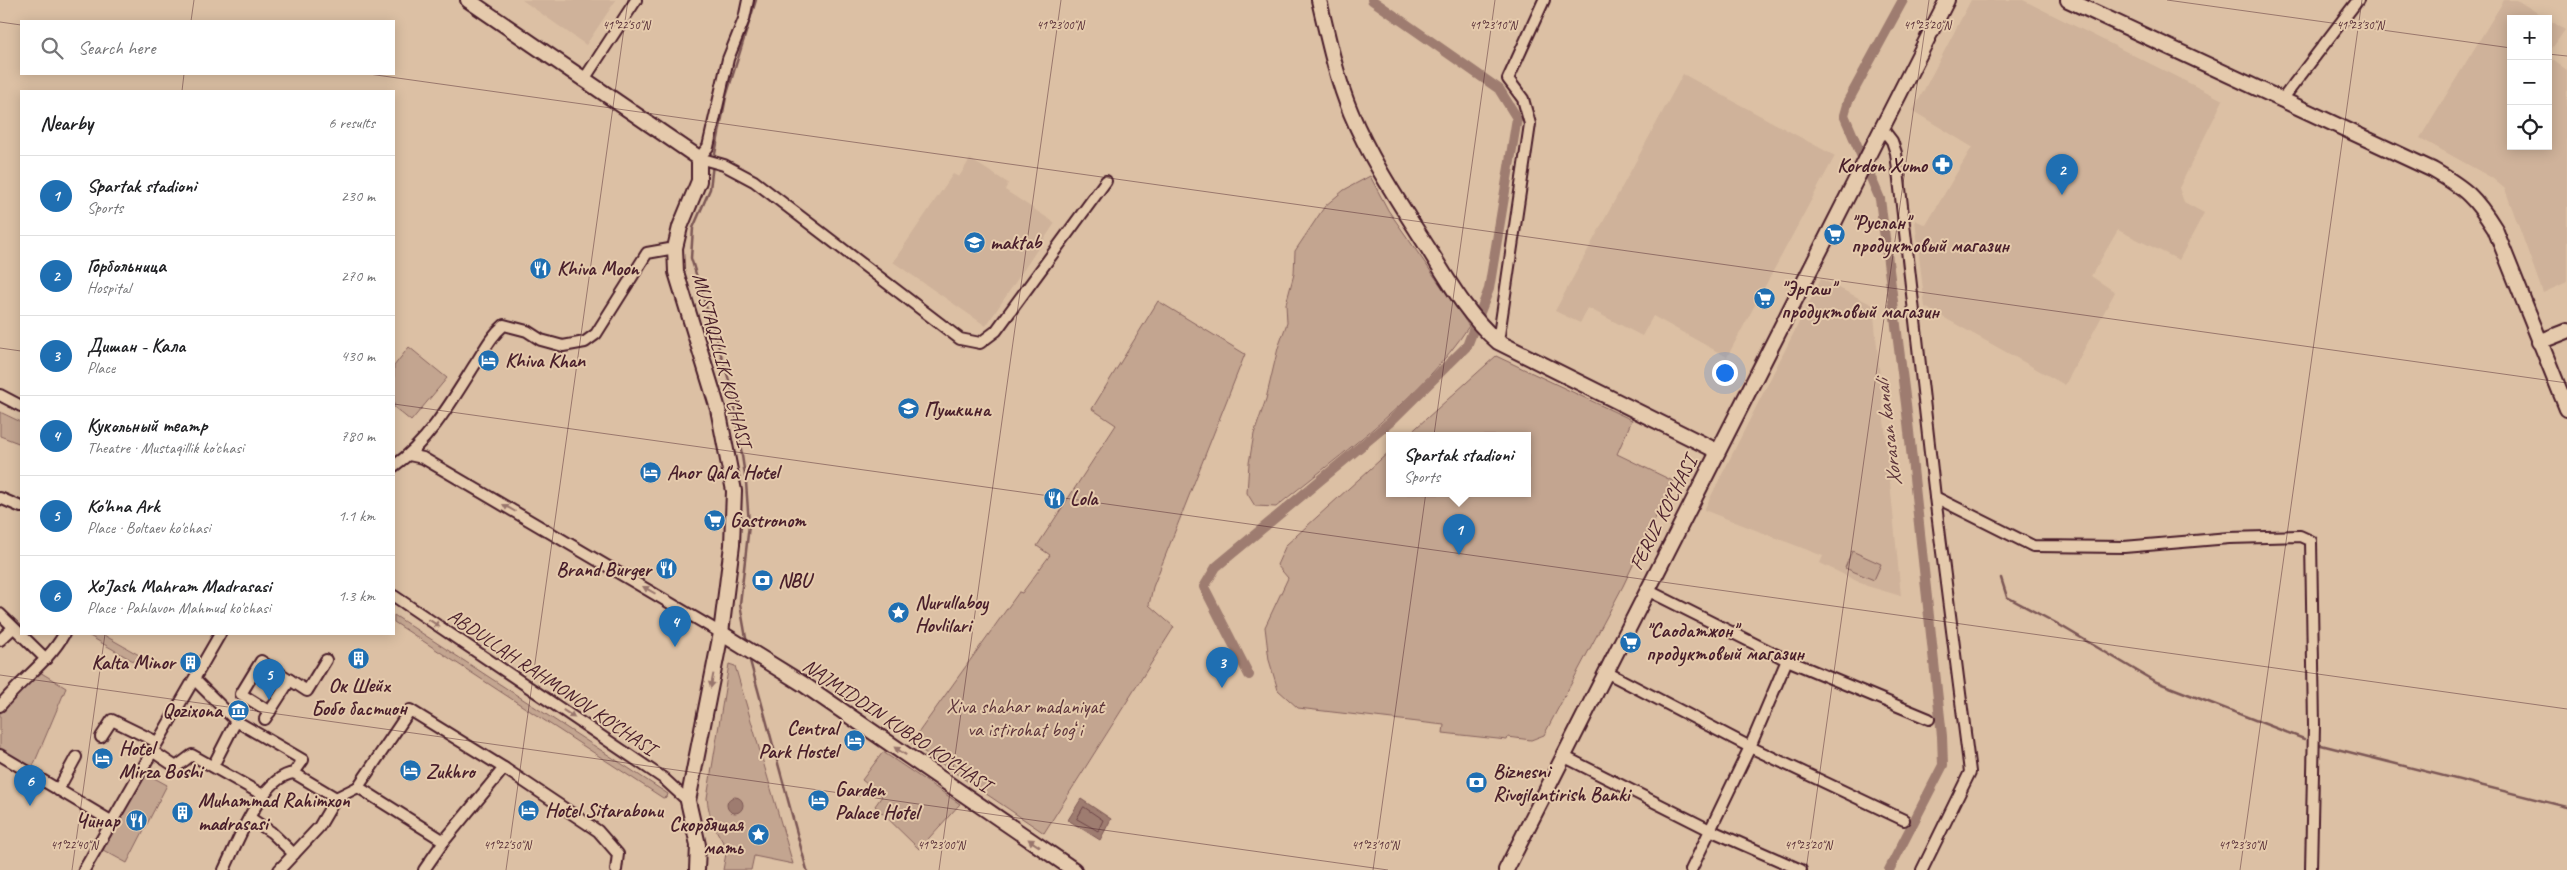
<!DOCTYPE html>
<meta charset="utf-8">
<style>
body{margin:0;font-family:Caveat,sans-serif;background:#f2f2f2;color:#202124}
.controls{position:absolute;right:15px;top:15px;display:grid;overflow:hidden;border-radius:0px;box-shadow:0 2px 12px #0003}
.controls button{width:45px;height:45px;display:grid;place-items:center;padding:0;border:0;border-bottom:1px solid #e0e0e0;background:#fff;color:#202124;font:25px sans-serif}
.you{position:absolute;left:1724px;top:372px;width:18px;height:18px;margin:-12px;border:4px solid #fff;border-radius:50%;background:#1a73e8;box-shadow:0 0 0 8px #1a73e833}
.badge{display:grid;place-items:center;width:32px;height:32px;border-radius:50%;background:#1f6fb2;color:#fff;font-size:16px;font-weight:700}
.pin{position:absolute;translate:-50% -41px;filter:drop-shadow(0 1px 2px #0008)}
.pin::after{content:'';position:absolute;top:26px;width:18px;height:15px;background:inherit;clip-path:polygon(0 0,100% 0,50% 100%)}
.popup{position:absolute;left:1386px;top:432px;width:145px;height:65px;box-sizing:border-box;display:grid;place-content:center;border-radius:0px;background:#fff;filter:drop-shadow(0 1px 4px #0005);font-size:16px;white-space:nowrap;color:#757577}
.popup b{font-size:19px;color:#202124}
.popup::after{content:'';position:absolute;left:50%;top:100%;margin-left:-10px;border:10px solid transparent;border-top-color:#fff}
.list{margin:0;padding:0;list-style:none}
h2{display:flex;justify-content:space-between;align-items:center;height:65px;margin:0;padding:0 20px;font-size:21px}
h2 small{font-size:16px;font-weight:400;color:#757577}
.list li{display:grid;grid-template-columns:32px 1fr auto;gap:15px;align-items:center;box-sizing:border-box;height:80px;padding:0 20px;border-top:1px solid #e0e0e0}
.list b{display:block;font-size:19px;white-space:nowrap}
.list p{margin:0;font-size:16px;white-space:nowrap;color:#757577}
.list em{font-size:16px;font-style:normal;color:#757577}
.icon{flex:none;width:28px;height:28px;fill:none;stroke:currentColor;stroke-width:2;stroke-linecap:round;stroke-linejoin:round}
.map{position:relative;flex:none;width:2567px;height:870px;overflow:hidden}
.search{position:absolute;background:#fff;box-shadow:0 2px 12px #0003;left:20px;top:20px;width:375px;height:55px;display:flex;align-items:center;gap:12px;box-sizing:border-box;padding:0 18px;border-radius:0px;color:#757577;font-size:19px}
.panel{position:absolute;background:#fff;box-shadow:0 2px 12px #0003;left:20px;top:90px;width:375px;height:545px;border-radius:0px}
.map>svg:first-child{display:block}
</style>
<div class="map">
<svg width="2567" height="870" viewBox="0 0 2567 870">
<rect width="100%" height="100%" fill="#dcc0a4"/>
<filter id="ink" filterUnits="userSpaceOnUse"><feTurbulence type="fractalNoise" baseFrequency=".02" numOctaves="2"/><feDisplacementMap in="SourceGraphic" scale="10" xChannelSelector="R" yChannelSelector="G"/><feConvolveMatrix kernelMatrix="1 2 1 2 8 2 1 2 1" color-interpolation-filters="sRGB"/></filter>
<g filter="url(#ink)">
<g fill="#cfb29a">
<polygon points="522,0 616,0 586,45"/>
<polygon points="1971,0 2023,0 2223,100 2179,188 2184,202 2204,213 2179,260 2118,230 2091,276 2115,292 2065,385 1925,307 1915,220 1926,225 1972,147 1913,111"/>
<polygon points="2504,0 2517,0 2547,19 2511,19 2511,146 2548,146 2548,57 2567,70 2567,282 2543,293 2505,189 2492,178 2420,138"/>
<polygon points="2548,19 2565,30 2548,54"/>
<polygon points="1683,74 1835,156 1727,357 1653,316 1642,336 1588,308 1580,323 1555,311"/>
<polygon points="970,159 1008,183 1005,190 1055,223 986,326 893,262 953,174 959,177"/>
<polygon points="1821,279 1873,305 1901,596 1867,586 1820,563 1823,556 1704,510"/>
</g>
<g fill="#c3a590" stroke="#86625e">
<path d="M1370 176 1388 210 1469 326C1421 399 1343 452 1276 507L1255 506 1247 493 1249 463 1254 434 1266 399 1278 348 1287 323 1286 304 1294 274 1295 251 1325 206 1344 190Z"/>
<polygon points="1158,301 1245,354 1153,587 1149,605 1174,627 1044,833 911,743 1019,592 1022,593 1050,555 1037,546 1116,425 1092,409"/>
<polygon points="409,347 447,378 411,421 394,407 394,366"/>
<polygon points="1496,356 1632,420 1617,454 1673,481 1623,586 1544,735 1531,740 1508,737 1507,740 1443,733 1444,725 1298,708 1278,690 1269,660 1265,627 1288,578 1277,565 1286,545 1390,451 1390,494 1528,494 1528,436 1407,436"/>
<polygon points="0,412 21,422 21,444 0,436"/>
<polygon points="1852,551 1881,564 1874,580 1845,568"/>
<polygon points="394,615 668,794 667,797 663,798 394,622"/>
<polygon points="86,634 102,634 153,663 149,670"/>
<path d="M729 664 735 666 793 864 754 856 751 870H723L727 848C716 832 709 818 707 798Z"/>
<polygon points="35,669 66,688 31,771 0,752 0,709"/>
<polygon points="883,752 960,804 919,849 875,806 882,796 862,780"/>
<polygon points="145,773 167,785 127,863 103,850"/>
</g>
<g fill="#9e7c70" stroke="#7c5754">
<circle cx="735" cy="805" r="8"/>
<polygon points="1081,799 1111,819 1100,840 1068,820"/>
</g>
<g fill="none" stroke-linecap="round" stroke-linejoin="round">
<polygon stroke="#6c4447" stroke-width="1" points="1084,807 1103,820 1098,831 1077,819"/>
<g stroke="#7c5754" stroke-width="2.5">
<polyline points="714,159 726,97 756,0"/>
<polyline points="713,164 710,189 693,228 691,258 732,390 746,482 749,525 740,604 747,644"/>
<polyline points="2001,578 2007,597 2056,623 2154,681 2304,739"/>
<polyline points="749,657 807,870"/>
<polyline points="2321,745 2567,807"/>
</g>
<g stroke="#9e7c70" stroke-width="10">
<polyline points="1249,675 1204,587 1216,567 1389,423 1467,346 1489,289 1517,118 1499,89 1372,0"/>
<polyline points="1889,870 1943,765 1942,736 1906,404 1880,199 1844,115 1848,101 1903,0"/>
</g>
<defs>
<g id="street">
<polyline points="748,0 744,19 728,59 708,147 699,158 724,165 754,181 960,339 980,343 996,331 1106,181"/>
<polyline points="583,81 636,0"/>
<polyline points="2281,101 2358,0"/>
<polyline points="1882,128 1892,141 1896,153 1935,497 1970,772 1922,870"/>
<polyline points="1498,342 1530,124 1523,99 1508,79 1544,0"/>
<polyline points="0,395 21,406"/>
<polyline points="409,455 423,458 721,633"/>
<path d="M394 466C429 441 452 401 474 366 484 351 490 337 504 325L527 331 541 340 563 346 585 342 596 334 647 253 675 248"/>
<polyline points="1935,497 2033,546 2124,547 2229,538 2300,536 2311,541 2314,725 2311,870"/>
<polyline points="0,498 21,507"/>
<polyline points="1647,590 1787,660 1929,719"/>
<polyline points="394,596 663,778 688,801"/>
<polyline points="0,614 46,659"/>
<polyline points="0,640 13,628"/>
<polyline points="1606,672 1750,747 1904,820"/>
<polyline points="195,680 236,721 303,760 294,773"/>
<path d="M0 706C20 681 50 660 64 634"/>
<polyline points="270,712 241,694 261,661 307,691 326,660"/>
<polyline points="265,719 290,680"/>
<polyline points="101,737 112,720 157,742"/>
<polyline points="152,751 176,767 192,755 263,795"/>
<polyline points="0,755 111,821"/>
<polyline points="1563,756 1710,830 1801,870"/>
<polyline points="213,766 236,721"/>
<polyline points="294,773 336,798"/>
<polyline points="358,787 444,841"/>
<polyline points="58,790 76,757"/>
<polyline points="250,818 271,832 294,854"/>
<polyline points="84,870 220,634"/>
<path d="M224 870C237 843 262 776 294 773"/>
<polyline points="279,870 319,827 336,798 358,787 410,710 504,768 598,831 618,854 616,870"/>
<polyline points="424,870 444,841 504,768"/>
<polyline points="1691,870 1750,747 1787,660"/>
</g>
<g id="secondary">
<polyline points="468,0 699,158 699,181 680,227 675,248 676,272 718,409 734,491 732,545 721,633 688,801 698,845 697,870"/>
<path d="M1319 0C1328 38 1336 77 1351 113 1371 161 1401 205 1428 248 1449 282 1468 316 1498 342L1717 451"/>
<path d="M2068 0 2433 170C2466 189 2475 197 2495 229L2567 409"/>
<polyline points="2539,342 2567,331"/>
<polyline points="721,633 803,684 1074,870"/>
<polyline points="1506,870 1947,0"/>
</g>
</defs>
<use href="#street" stroke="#4a1f2b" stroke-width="14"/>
<use href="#secondary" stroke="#4a1f2b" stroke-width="18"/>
<use href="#street" stroke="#e5caac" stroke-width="10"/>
<use href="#secondary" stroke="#e5caac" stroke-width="14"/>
</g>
<defs><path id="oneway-solid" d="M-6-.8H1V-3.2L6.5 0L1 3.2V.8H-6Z" transform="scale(1.25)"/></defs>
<g fill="#98746c">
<use href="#oneway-solid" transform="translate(509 508) rotate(-150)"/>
<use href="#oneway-solid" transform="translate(649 590) rotate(-150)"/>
<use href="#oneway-solid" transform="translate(434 623) rotate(34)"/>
<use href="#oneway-solid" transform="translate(712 681) rotate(101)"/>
<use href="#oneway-solid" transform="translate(569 714) rotate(34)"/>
<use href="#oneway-solid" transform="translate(900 751) rotate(-146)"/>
<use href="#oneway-solid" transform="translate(1034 843) rotate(-146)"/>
</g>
</g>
<path fill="none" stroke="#4a1f2b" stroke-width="1" stroke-opacity="0.45" d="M2167 0 2511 48M191 21 194 0M0 22 21 25M2548 54 2567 56M369 74 2567 383M182 91 184 74M0 348 21 351M394 404 2567 709M0 675 1388 870M72 870 105 634M506 870 628 0M939 870 1061 0M1373 870 1495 0M1806 870 1929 0M2240 870 2362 0"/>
<defs>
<symbol id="pharmacy-disc" viewBox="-11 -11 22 22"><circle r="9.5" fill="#1f6fb2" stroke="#e5caac"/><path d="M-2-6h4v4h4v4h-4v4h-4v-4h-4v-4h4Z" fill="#fff"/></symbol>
<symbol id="supermarket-disc" viewBox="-11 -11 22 22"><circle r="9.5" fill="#1f6fb2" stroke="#e5caac"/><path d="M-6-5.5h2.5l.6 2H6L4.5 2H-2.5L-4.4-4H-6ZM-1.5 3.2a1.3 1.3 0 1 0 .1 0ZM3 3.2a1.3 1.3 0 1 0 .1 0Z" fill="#fff"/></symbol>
<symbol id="school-disc" viewBox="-11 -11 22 22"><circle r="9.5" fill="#1f6fb2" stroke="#e5caac"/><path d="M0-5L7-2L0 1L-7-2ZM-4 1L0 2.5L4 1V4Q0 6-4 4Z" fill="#fff"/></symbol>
<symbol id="restaurant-disc" viewBox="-11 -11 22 22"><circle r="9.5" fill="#1f6fb2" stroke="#e5caac"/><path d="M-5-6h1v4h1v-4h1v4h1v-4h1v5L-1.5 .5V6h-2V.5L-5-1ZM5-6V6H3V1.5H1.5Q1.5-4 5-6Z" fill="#fff"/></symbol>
<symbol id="hotel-disc" viewBox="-11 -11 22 22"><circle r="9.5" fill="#1f6fb2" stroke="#e5caac"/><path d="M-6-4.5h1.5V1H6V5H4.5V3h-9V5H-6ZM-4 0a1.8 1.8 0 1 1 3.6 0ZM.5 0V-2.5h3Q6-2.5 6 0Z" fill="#fff"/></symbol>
<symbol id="bank-disc" viewBox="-11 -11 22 22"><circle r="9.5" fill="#1f6fb2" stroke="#e5caac"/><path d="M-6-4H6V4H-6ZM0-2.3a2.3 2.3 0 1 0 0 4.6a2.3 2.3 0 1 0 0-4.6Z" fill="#fff"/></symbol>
<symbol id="sight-disc" viewBox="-11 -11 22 22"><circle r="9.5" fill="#1f6fb2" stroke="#e5caac"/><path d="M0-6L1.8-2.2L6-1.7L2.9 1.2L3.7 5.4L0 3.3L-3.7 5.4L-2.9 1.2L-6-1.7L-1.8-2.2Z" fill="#fff"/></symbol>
<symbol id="building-disc" viewBox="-11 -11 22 22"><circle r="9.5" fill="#1f6fb2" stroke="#e5caac"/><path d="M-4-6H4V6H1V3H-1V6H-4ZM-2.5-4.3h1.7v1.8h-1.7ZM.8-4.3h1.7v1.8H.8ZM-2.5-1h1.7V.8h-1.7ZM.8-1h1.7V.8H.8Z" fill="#fff"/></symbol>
<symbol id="museum-disc" viewBox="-11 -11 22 22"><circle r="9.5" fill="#1f6fb2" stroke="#e5caac"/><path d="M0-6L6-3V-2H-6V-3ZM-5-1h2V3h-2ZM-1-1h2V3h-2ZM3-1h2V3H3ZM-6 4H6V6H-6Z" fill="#fff"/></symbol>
</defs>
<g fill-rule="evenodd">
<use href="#pharmacy-disc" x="1930" y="152" width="25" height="25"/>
<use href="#supermarket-disc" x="1822" y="222" width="25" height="25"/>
<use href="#school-disc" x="962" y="230" width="25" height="25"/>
<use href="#restaurant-disc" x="528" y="256" width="25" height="25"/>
<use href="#supermarket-disc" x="1752" y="286" width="25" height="25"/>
<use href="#hotel-disc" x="476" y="348" width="25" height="25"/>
<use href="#school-disc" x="896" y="396" width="25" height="25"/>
<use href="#hotel-disc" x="638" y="460" width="25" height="25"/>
<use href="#restaurant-disc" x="1042" y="486" width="25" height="25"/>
<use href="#supermarket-disc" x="702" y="508" width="25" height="25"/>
<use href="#restaurant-disc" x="654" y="556" width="25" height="25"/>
<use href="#bank-disc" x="750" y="568" width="25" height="25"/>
<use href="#sight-disc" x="886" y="600" width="25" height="25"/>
<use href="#supermarket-disc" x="1618" y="630" width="25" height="25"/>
<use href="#building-disc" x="346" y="646" width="25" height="25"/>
<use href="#building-disc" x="178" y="650" width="25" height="25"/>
<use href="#museum-disc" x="226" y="698" width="25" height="25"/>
<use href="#hotel-disc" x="842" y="728" width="25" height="25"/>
<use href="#hotel-disc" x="90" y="746" width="25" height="25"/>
<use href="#hotel-disc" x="398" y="758" width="25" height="25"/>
<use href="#bank-disc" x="1464" y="770" width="25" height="25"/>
<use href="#hotel-disc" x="806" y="788" width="25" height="25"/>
<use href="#hotel-disc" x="516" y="798" width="25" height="25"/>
<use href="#building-disc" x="170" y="800" width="25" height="25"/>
<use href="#restaurant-disc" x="124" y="808" width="25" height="25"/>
<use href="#sight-disc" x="746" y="822" width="25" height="25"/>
</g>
<g text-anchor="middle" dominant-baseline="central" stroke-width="4" stroke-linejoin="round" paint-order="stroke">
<g font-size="20" font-weight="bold" fill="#4a1f2b" stroke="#e5caac" text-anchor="start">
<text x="1927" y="165" text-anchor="end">Kordon Xumo</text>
<text x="1851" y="222">"Руслан"<tspan x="1851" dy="23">продуктовый магазин</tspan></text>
<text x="990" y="242">maktab</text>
<text x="557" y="268">Khiva Moon</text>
<text x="1781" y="288">"Эргаш"<tspan x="1781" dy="23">продуктовый магазин</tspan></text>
<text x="505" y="360">Khiva Khan</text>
<text x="924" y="409">Пушкина</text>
<text x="667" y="472">Anor Qal'a Hotel</text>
<text x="1070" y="498">Lola</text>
<text x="730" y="520">Gastronom</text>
<text x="651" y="569" text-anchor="end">Brand Burger</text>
<text x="778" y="580">NBU</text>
<text x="915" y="602">Nurullaboy<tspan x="915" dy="23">Hovlilari</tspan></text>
<text x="1646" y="630">"Саодатжон"<tspan x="1646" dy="23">продуктовый магазин</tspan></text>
<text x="175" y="662" text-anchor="end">Kalta Minor</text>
<text x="359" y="685" text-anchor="middle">Ок Шейх<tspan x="359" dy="23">Бобо бастион</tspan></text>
<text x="222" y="710" text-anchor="end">Qozixona</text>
<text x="838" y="728" text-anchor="end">Central<tspan x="838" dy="23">Park Hostel</tspan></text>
<text x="119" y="748">Hotel<tspan x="119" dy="23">Mirza Boshi</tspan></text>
<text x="426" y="771">Zukhro</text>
<text x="1493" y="771">Biznesni<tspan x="1493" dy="23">Rivojlantirish Banki</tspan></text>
<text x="835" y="789">Garden<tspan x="835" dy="23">Palace Hotel</tspan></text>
<text x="198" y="800">Muhammad Rahimxon<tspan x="198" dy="23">madrasasi</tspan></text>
<text x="545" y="810">Hotel Sitarabonu</text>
<text x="120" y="820" text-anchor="end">Чинар</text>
<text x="743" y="824" text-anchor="end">Скорбящая<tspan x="743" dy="23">мать</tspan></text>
</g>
<g font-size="20" fill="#4a1f2b" stroke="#e5caac">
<text transform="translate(722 360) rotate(75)">MUSTAQILLIK KO'CHASI</text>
<text transform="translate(1663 513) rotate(-63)">FERUZ KO'CHASI</text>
<text transform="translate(552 682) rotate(34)">ABDULLAH RAHMONOV KO'CHASI</text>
<text transform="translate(897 725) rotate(34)">NAJMIDDIN KUBRO KO'CHASI</text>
</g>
<g font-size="20" fill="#5c333a" stroke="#e5caac">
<text x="1025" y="706">Xiva shahar madaniyat<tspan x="1025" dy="23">va istirohat bogʻi</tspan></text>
</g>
<g font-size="21" font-style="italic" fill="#5b3239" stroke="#e5caac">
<text transform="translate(1888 433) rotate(-97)">Xorasan kanali</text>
</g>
</g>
<g font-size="12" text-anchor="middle" fill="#4a1f2b" stroke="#e5caac" stroke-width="4" stroke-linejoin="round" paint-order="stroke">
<text x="626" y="29">41°22'50"N</text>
<text x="1060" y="29">41°23'00"N</text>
<text x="1493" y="29">41°23'10"N</text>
<text x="1927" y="29">41°23'20"N</text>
<text x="2360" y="29">41°23'30"N</text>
<text x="74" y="849">41°22'40"N</text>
<text x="507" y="849">41°22'50"N</text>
<text x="941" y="849">41°23'00"N</text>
<text x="1375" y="849">41°23'10"N</text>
<text x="1808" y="849">41°23'20"N</text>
<text x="2242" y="849">41°23'30"N</text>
</g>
</svg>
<div class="controls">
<button>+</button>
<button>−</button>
<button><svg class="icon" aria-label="locate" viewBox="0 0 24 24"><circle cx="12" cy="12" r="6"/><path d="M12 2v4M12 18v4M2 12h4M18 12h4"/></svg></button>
</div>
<div class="you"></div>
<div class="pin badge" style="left:1459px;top:555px">1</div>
<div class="popup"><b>Spartak stadioni</b>Sports</div>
<div class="pin badge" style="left:2062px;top:195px">2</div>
<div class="pin badge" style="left:1222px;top:688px">3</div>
<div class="pin badge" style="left:675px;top:647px">4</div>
<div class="pin badge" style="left:269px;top:700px">5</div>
<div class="pin badge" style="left:30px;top:806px">6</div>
<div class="search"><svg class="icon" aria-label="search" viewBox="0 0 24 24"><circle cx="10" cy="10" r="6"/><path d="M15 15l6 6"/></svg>Search here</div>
<section class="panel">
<h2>Nearby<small>6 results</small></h2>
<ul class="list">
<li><span class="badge">1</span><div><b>Spartak stadioni</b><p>Sports</p></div><em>230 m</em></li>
<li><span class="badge">2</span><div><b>Горбольница</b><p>Hospital</p></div><em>270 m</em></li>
<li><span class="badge">3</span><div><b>Дишан - Кала</b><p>Place</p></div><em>430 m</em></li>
<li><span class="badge">4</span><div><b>Кукольный театр</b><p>Theatre · Mustaqillik ko'chasi</p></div><em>780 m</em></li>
<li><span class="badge">5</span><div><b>Ko'hna Ark</b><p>Place · Boltaev ko'chasi</p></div><em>1.1 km</em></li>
<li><span class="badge">6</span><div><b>Xo'Jash Mahram Madrasasi</b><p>Place · Pahlavon Mahmud ko'chasi</p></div><em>1.3 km</em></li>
</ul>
</section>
</div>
